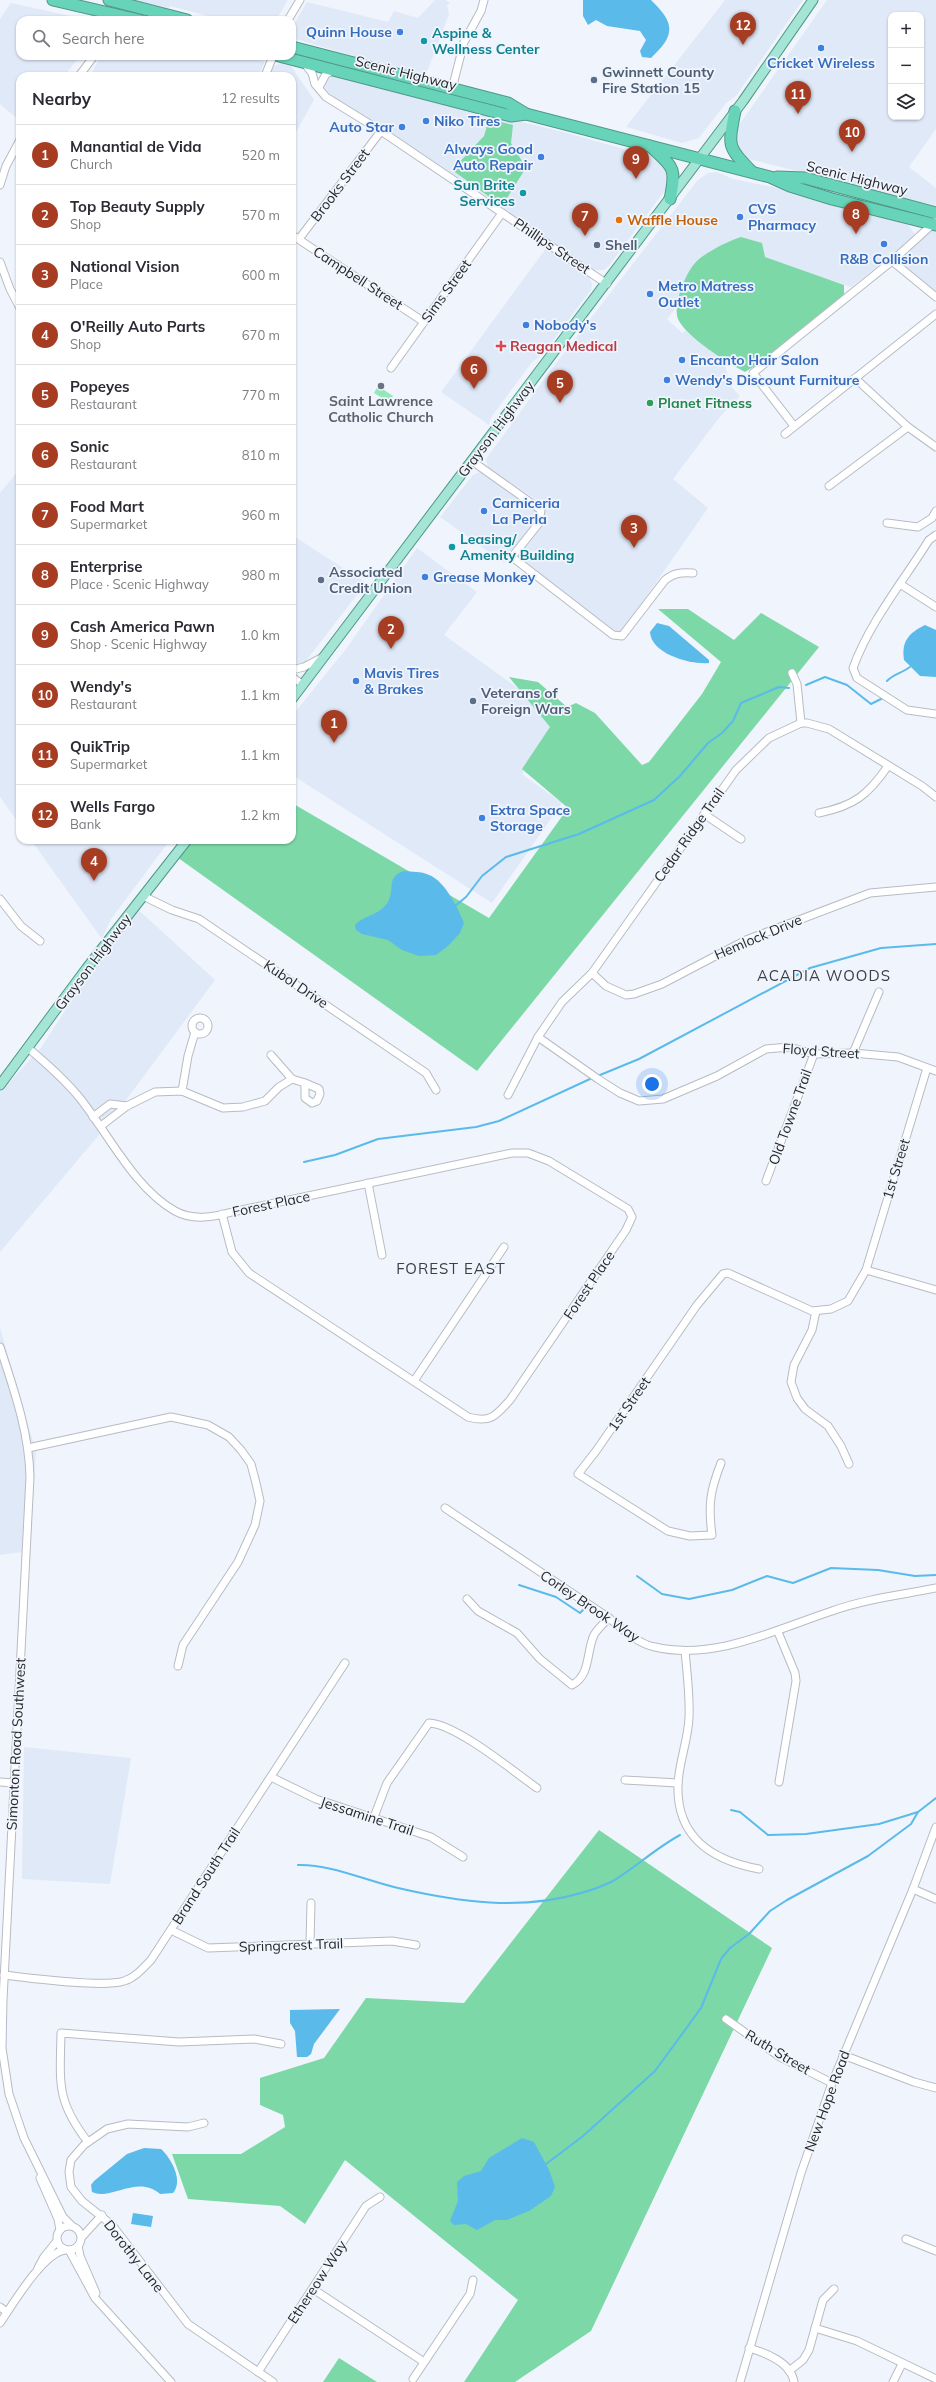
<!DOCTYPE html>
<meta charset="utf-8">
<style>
body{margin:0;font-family:Mulish,sans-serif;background:#f2f2f3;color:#2b2b33}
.controls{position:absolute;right:12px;top:12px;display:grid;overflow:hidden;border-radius:8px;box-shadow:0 1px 3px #0004}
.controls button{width:36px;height:36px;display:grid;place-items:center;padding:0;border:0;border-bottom:1px solid #e1e1e2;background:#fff;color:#2b2b33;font:20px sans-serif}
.you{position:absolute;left:652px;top:1084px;width:14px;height:14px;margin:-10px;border:3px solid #fff;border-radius:50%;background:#1a73e8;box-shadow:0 0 0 6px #1a73e833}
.badge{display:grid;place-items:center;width:26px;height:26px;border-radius:50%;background:#a63d23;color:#fff;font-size:13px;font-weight:700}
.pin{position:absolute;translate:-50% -33px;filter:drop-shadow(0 1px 2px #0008)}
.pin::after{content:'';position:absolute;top:21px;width:14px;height:12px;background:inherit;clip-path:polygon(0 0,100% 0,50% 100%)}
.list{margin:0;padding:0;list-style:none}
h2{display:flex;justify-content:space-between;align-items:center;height:52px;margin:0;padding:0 16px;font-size:17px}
h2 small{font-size:13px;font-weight:400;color:#7c7c81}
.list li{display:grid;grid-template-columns:26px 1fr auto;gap:12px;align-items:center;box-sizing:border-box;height:60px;padding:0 16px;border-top:1px solid #e1e1e2}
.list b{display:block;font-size:15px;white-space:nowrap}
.list p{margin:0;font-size:13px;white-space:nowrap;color:#7c7c81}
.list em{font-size:13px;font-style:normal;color:#7c7c81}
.icon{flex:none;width:22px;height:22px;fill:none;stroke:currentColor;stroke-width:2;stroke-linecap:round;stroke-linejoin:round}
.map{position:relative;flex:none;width:936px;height:2382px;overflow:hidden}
.search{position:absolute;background:#fff;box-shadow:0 1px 3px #0004;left:16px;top:16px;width:280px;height:44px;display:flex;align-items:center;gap:10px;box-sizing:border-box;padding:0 14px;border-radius:12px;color:#7c7c81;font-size:15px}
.panel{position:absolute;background:#fff;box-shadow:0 1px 3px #0004;left:16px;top:72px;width:280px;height:772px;border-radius:12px}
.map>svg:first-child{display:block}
</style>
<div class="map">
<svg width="936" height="2382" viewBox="0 0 936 2382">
<rect width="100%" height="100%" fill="#f0f5fd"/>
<g fill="#e0e9f8" fill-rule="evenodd">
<polygon points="133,0 288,0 276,20 223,20 170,6 169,8"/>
<polygon points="435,0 445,0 450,3 447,5 449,14 425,77 292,38 292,28 307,2 388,22 394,11 418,18"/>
<polygon points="725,0 803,0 736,96 726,103 699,138 682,143 626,127"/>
<path d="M827 0H936V129L909 167 936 188V205L877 194 867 189 741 157 737 153 734 132ZM891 15H921V117H891Z"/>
<polygon points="11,3 89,20 20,20 20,56 80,56 64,76 20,76 19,120 0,104 0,19"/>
<polygon points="101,56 244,56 265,62 258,76 90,76"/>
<polygon points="281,63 291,66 314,100 292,139 292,76 269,76 274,66"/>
<polygon points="331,74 571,134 656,158 669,169 669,185 608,267 603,270 595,270 334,99 323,85 323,80"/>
<polygon points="717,172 733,179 778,188 908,225 915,234 914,238 851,287 727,246 667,319 682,333 692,326 722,352 730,385 740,396 718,419 673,479 708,508 623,630 618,633 520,560 520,554 543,524 545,510 543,504 488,468 486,459 550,371 697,181 708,173"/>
<polygon points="933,229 936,229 936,293 898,261"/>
<polygon points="547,247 589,276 592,284 591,290 542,355 532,362 492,416 489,425 441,392"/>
<polygon points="20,469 20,825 0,797 0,493"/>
<polygon points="480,472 537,510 536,521 504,563 440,517 473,475"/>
<polygon points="292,535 366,583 292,679"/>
<polygon points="417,548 477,592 444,635 561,719 522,774 562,803 492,903 292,775 292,716 346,649"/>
<polygon points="31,840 170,840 111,919 102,939"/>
<polygon points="133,905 215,980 109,1123 0,1252 0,1092 41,1048"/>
<polygon points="0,1328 36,1452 30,1551 0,1555"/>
<polygon points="24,1747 131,1758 110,1884 22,1879"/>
</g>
<polygon fill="#95e7b9" points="378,386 393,396 389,402 374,393"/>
<g fill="#7cd8a6">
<polygon points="489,119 513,125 511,143 522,161 524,171 502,206 452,170 484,136"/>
<path d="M741 237 762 243 765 257 844 285V296L767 358 745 372C729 364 685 336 678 319 672 305 687 269 698 260 707 252 730 240 741 237Z"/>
<polygon points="658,609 688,609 734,640 761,613 819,647 477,1071 174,855 186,840 292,840 292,803 489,918 568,808 522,769 550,727 509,677 538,682 567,707 576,703 595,713 642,765 649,762 702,694 721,662"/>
<polygon points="599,1830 772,1948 591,2331 515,2382 464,2382 518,2300 345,2160 305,2224 280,2206 188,2199 172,2154 241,2154 285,2127 283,2115 260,2105 260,2078 324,2058 366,1998 464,2003"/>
<polygon points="339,2358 377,2382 323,2382"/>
</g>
<g fill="#5abaea">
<path d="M583 0H651C675 23 676 35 651 58L642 57 640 51 646 40 640 31 607 26 596 20 588 25 583 16Z"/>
<path d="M657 623 669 626 709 660V663C691 665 651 654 650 632Z"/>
<path d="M925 625 936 630V677L920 676 904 660C901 641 909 633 925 625Z"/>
<path d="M404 871C412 872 421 871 429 875 445 881 458 908 464 923L460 933 448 946 436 955 419 956 402 950 388 940 362 934 356 930 355 925C364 915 379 916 388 902 395 890 386 876 404 871Z"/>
<polygon points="340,2009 314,2044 311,2054 307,2057 297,2057 295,2031 290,2023 290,2010"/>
<polygon points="522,2138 534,2142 549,2170 555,2187 551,2196 529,2211 507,2220 495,2220 477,2230 466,2224 454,2225 450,2221 458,2201 457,2182 464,2176 481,2171 489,2158"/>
<path d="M144 2148 161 2149C171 2158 184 2181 173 2193L160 2194C138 2174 111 2201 92 2192L91 2185 94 2181 127 2154Z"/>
<polygon points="133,2213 153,2216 151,2227 131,2224"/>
</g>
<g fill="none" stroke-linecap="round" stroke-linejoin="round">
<g stroke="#5abaea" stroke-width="2">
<path d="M887 681C893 674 902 673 910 667"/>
<polyline points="806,685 825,677 847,685 871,704 883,698"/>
<polyline points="455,906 466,897 482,876 506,857 579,834 654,800 680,776 708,743 722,733 733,721 741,703 779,687 789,688"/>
<polyline points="600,1075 639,1059 810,968 881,948 936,944"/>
<polyline points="304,1162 335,1155 378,1139 476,1127 499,1121 590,1079"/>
<polyline points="637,1576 662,1594 689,1599 732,1590 767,1576 793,1583 831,1568 878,1570 915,1576 936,1575"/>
<polyline points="519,1585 556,1597 580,1613 583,1610"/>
<polyline points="731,1810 740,1812 768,1835 806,1834 879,1824 918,1812 936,1798"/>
<path d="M298 1865C330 1864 367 1881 398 1888 459 1902 521 1911 581 1893 592 1890 603 1886 613 1881 636 1867 656 1848 680 1835"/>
<polyline points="546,2164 583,2136 655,2071 701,2008 721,1959 730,1948 749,1934 770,1911 787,1900 868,1856 911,1824 918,1812"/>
</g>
<defs>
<g id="minor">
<polyline points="288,20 300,0"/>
<polyline points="305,64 312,73 315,84 326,97 381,131 607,284"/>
<polyline points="79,76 94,56"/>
<polyline points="265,76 273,56"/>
<polyline points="319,87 326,74 334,70"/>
<polyline points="452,89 464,42 481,11 484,0"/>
<polyline points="0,185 6,166 20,140"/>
<polyline points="292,235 424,322"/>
<polyline points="299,239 381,131"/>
<polyline points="892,261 936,297"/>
<polyline points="0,262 10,289 20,308"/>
<polyline points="391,368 502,213"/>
<polyline points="855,378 908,427 936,447"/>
<polyline points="794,426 753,373 892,261 935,222"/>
<polyline points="785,434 936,314"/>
<path d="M472 461 541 510 539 523 512 557 613 635 622 636 665 580C674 573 681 572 693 573"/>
<polyline points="829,486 908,427"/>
<polyline points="887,523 918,527 932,518 936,511"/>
<path d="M936 535 929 540C904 580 869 623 853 668L857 678 907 710 936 714"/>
<polyline points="900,584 936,607"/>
<polyline points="292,670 304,667 323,657"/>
<polyline points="792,673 797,684 801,723"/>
<polyline points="292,677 303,685"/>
<path d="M819 813C854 806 868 795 888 766"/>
<polyline points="704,814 741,839"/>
<polyline points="143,896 172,910 199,919 426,1073 436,1090"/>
<polyline points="0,899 21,926 40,941"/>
<polyline points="592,973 606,986 626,995 634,994 662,984 746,940 870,893 936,887"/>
<circle cx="200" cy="1026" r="8"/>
<polyline points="538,1037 598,1079 620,1093 639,1101 663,1099 717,1076 766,1049 789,1047 814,1054 853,1053 898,1057 936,1071"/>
<path d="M28 1048C46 1063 64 1079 79 1097 108 1133 134 1188 175 1211 193 1221 214 1217 232 1212L512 1153H528L549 1161 628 1209 632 1217 626 1230 510 1400C495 1417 490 1423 468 1417L249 1273 232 1252 222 1214"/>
<polyline points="853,1053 879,992"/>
<polyline points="271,1055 292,1079 305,1083"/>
<polygon points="305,1083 319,1089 320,1094 317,1101 312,1103 305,1098"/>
<polyline points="182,1091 188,1056 195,1032"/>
<polyline points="508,1095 538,1037 562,1002 592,973 736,770 769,738 801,723 807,723 829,729 922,786 936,797"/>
<polyline points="93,1117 110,1104 127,1106"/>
<polyline points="101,1126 127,1106 155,1092 182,1091 223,1108 243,1107 265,1101 279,1087 292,1079"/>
<polyline points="766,1181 814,1054"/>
<polyline points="368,1183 382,1255"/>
<polyline points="866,1270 936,1290"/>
<polyline points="816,1311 812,1330 794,1365 791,1382 797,1398 805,1409 828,1426 841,1446 849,1464"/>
<path d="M0 1347C14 1390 29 1432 30 1477L3 2000 2 2048 9 2094 24 2138 63 2217 71 2225"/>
<polyline points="414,1381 504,1247"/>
<polyline points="28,1448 171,1417 208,1425 229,1437 241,1450 251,1464 256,1483 260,1501 255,1525 238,1562 183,1645 178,1666"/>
<path d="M721 1463C710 1491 708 1505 712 1535L690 1536 668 1531 578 1474 596 1451 697 1305 723 1274 728 1273 812 1311 831 1309 848 1301 866 1270 927 1068"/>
<path d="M445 1508 609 1618C622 1629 638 1644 655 1647 715 1661 777 1629 832 1611 865 1599 901 1595 936 1588"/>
<path d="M467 1599 478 1611 517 1633 540 1659 572 1685C591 1675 586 1652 594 1635 598 1628 604 1623 609 1618"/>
<polyline points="778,1632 795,1673 796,1681 779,1782"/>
<path d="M685 1651C687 1673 690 1696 689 1718 688 1740 679 1762 678 1784 676 1837 711 1860 759 1869"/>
<polyline points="271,1777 316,1799 431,1837 463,1857"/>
<polyline points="625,1780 678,1783"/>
<polyline points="0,1782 15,1783"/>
<path d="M374 1817 387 1783 429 1723C456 1724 513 1771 537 1788"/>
<polyline points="913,1889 936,1899"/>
<polyline points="171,1930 208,1948 392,1941 416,1945"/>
<polyline points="310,1943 311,1903"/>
<path d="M4 1975C30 1978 103 1988 124 1981 135 1978 143 1968 151 1960L345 1663"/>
<polyline points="726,2019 780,2057 832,2083"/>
<polyline points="843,2055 914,2082 936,2088"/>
<polyline points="204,2123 188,2127 128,2124 107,2129 84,2145 71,2160 69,2172 71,2187 82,2201 112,2225 188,2324 273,2382"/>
<path d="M88 2142C56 2101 60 2083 61 2033L179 2042 254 2039 281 2044"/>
<polyline points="40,2178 58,2219 60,2230"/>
<circle cx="69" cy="2238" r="12"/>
<polyline points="82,2237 102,2215"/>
<polyline points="906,2239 936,2251"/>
<polyline points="78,2246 80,2256 96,2293"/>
<polyline points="69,2250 95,2298 171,2382"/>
<polyline points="38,2268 44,2257 57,2241"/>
<polyline points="313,2289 424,2362"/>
<polyline points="0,2307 7,2312"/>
<path d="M0 2323C13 2304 43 2253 65 2250"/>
<polyline points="815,2328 857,2341 936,2379"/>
<path d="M749 2348C766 2353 791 2362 794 2382"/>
<polyline points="789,2371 803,2360 809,2350 823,2300 834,2289"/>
<polyline points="258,2372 366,2206 380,2197"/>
<polyline points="413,2379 470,2294 473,2280"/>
<polyline points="740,2382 801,2173 832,2083 913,1889 936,1827"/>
<polyline points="893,2382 902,2364"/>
</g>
<g id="major">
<polyline points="292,699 743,101 813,0"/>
<polyline points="0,1085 86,969 187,840"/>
</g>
<g id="highway">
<polyline points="53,0 139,20"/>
<polyline points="109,0 187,20"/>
<polyline points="292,47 508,103 526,114 770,177 790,186 832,199 936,225"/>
<polyline points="279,56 511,116 526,114"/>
<path d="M735 111C728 147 727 146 752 172"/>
<path d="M650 146C673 167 677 167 670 199"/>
<polyline points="777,177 805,178 936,213"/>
</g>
</defs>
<use href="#minor" stroke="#b7bbc3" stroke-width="9"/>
<use href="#major" stroke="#509787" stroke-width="11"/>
<use href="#highway" stroke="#509787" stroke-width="13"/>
<use href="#minor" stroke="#fff" stroke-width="7"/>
<use href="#major" stroke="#a4e5d5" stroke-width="9"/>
<use href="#highway" stroke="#67d4b9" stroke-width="11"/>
</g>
<g fill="#3f7fe0" stroke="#f0f5fd" stroke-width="1.5">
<circle cx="400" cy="32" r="4"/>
<circle cx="821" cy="48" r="4"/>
<circle cx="426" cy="121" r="4"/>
<circle cx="402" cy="127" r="4"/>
<circle cx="541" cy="157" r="4"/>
<circle cx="740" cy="217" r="4"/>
<circle cx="884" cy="244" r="4"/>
<circle cx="650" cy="294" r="4"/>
<circle cx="526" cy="325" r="4"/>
<circle cx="682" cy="360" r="4"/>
<circle cx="667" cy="380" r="4"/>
<circle cx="484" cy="511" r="4"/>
<circle cx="425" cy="577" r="4"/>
<circle cx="356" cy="681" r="4"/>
<circle cx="482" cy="818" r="4"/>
</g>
<g fill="#0f9aa8" stroke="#f0f5fd" stroke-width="1.5">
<circle cx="424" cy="41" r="4"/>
<circle cx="523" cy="193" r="4"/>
<circle cx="452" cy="547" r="4"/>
</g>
<g fill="#5c6f8a" stroke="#f0f5fd" stroke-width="1.5">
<circle cx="594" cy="80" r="4"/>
<circle cx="597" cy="245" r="4"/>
<circle cx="321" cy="580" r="4"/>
<circle cx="473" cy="701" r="4"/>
</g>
<circle fill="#e8710a" stroke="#f0f5fd" stroke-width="1.5" cx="619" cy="220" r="4"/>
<path fill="#e0444e" stroke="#f0f5fd" stroke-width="1.5" d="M499 340h4v4h4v4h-4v4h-4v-4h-4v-4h4z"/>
<circle fill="#6b7280" stroke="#f0f5fd" stroke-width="1.5" cx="381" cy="386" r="4"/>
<circle fill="#2e9e5b" stroke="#f0f5fd" stroke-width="1.5" cx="650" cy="403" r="4"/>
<g text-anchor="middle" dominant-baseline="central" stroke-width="3.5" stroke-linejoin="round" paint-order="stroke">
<g font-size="14" font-weight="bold" fill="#366cbe" stroke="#f0f5fd" text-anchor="start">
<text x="392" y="32" text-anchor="end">Quinn House</text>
<text x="821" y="63" text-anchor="middle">Cricket Wireless</text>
<text x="434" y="121">Niko Tires</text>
<text x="394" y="127" text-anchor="end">Auto Star</text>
<text x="533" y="149" text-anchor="end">Always Good<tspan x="533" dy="16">Auto Repair</tspan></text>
<text x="748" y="209">CVS<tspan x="748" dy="16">Pharmacy</tspan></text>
<text x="884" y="259" text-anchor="middle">R&amp;B Collision</text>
<text x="658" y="286">Metro Matress<tspan x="658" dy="16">Outlet</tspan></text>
<text x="534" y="325">Nobody's</text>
<text x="690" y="360">Encanto Hair Salon</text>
<text x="675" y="380">Wendy's Discount Furniture</text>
<text x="492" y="503">Carniceria<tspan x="492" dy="16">La Perla</tspan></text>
<text x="433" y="577">Grease Monkey</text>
<text x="364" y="673">Mavis Tires<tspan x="364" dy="16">&amp; Brakes</tspan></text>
<text x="490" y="810">Extra Space<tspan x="490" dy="16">Storage</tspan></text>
</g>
<g font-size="14" font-weight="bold" fill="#0d838f" stroke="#f0f5fd" text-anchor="start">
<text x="432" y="33">Aspine &amp;<tspan x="432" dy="16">Wellness Center</tspan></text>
<text x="515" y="185" text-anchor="end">Sun Brite<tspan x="515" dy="16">Services</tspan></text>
<text x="460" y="539">Leasing/<tspan x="460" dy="16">Amenity Building</tspan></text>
</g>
<g font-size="14" font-weight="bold" fill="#4e5e75" stroke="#f0f5fd" text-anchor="start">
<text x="602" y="72">Gwinnett County<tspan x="602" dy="16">Fire Station 15</tspan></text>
<text x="605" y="245">Shell</text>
<text x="329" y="572">Associated<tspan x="329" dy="16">Credit Union</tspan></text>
<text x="481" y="693">Veterans of<tspan x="481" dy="16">Foreign Wars</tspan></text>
</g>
<g font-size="14" fill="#25272a" stroke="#f0f5fd">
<text transform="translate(406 73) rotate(14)">Scenic Highway</text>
<text transform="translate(857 178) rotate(14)">Scenic Highway</text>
<text transform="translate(340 185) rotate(-53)">Brooks Street</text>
<text transform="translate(552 246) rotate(34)">Phillips Street</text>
<text transform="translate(358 278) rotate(33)">Campbell Street</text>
<text transform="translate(446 291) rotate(-54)">Sims Street</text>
<text transform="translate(496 429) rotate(-53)">Grayson Highway</text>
<text transform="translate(689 835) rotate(-55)">Cedar Ridge Trail</text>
<text transform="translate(758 937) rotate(-23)">Hemlock Drive</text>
<text transform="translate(93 962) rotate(-53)">Grayson Highway</text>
<text transform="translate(296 984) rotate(34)">Kubol Drive</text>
<text transform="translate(821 1051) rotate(4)">Floyd Street</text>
<text transform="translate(790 1117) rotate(-70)">Old Towne Trail</text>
<text transform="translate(896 1169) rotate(-73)">1st Street</text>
<text transform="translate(271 1204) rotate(-12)">Forest Place</text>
<text transform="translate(589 1285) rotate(-56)">Forest Place</text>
<text transform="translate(629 1404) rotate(-55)">1st Street</text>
<text transform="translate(590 1606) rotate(34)">Corley Brook Way</text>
<text transform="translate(16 1744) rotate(-87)">Simonton Road Southwest</text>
<text transform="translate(367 1816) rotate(18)">Jessamine Trail</text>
<text transform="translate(206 1876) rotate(-57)">Brand South Trail</text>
<text transform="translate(291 1945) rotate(-2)">Springcrest Trail</text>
<text transform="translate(778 2052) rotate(31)">Ruth Street</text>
<text transform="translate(827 2101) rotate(-70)">New Hope Road</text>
<text transform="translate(134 2256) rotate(52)">Dorothy Lane</text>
<text transform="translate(317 2282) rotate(-57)">Ethereow Way</text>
</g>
<g font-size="14" font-weight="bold" fill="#c56008" stroke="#f0f5fd" text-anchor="start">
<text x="627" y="220">Waffle House</text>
</g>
<g font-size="14" font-weight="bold" fill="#be3a42" stroke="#f0f5fd" text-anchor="start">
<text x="510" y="346">Reagan Medical</text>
</g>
<g font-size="14" font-weight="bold" fill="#5b616d" stroke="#f0f5fd">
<text x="381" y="401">Saint Lawrence<tspan x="381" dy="16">Catholic Church</tspan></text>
</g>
<g font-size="14" font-weight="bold" fill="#27864d" stroke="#f0f5fd" text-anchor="start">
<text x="658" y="403">Planet Fitness</text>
</g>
<g font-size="15" letter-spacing="1" fill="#3c4047" stroke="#f0f5fd">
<text x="824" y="975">ACADIA WOODS</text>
<text x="451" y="1268">FOREST EAST</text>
</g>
</g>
</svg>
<div class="controls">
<button>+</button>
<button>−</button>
<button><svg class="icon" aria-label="layers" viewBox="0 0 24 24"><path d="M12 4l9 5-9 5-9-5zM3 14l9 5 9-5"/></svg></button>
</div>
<div class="you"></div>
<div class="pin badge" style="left:334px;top:743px">1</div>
<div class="pin badge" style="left:391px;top:649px">2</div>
<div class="pin badge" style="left:634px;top:548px">3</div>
<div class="pin badge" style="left:94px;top:881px">4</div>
<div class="pin badge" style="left:560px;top:403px">5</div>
<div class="pin badge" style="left:474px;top:389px">6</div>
<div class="pin badge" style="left:585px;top:236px">7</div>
<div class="pin badge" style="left:856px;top:234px">8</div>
<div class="pin badge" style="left:636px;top:179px">9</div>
<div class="pin badge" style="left:852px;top:152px">10</div>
<div class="pin badge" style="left:798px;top:114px">11</div>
<div class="pin badge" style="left:743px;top:45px">12</div>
<div class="search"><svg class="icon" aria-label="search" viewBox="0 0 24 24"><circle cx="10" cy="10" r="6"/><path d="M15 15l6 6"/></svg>Search here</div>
<section class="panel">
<h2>Nearby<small>12 results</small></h2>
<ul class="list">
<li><span class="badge">1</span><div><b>Manantial de Vida</b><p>Church</p></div><em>520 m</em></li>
<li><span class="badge">2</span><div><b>Top Beauty Supply</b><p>Shop</p></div><em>570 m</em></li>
<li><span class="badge">3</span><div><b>National Vision</b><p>Place</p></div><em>600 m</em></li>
<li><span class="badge">4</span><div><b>O'Reilly Auto Parts</b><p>Shop</p></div><em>670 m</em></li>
<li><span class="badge">5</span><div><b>Popeyes</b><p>Restaurant</p></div><em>770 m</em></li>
<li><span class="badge">6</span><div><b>Sonic</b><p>Restaurant</p></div><em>810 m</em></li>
<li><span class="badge">7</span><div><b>Food Mart</b><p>Supermarket</p></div><em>960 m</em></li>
<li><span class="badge">8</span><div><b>Enterprise</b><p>Place · Scenic Highway</p></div><em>980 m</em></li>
<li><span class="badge">9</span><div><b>Cash America Pawn</b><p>Shop · Scenic Highway</p></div><em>1.0 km</em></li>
<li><span class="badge">10</span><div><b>Wendy's</b><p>Restaurant</p></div><em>1.1 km</em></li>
<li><span class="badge">11</span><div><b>QuikTrip</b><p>Supermarket</p></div><em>1.1 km</em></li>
<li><span class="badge">12</span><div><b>Wells Fargo</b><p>Bank</p></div><em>1.2 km</em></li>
</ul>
</section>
</div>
